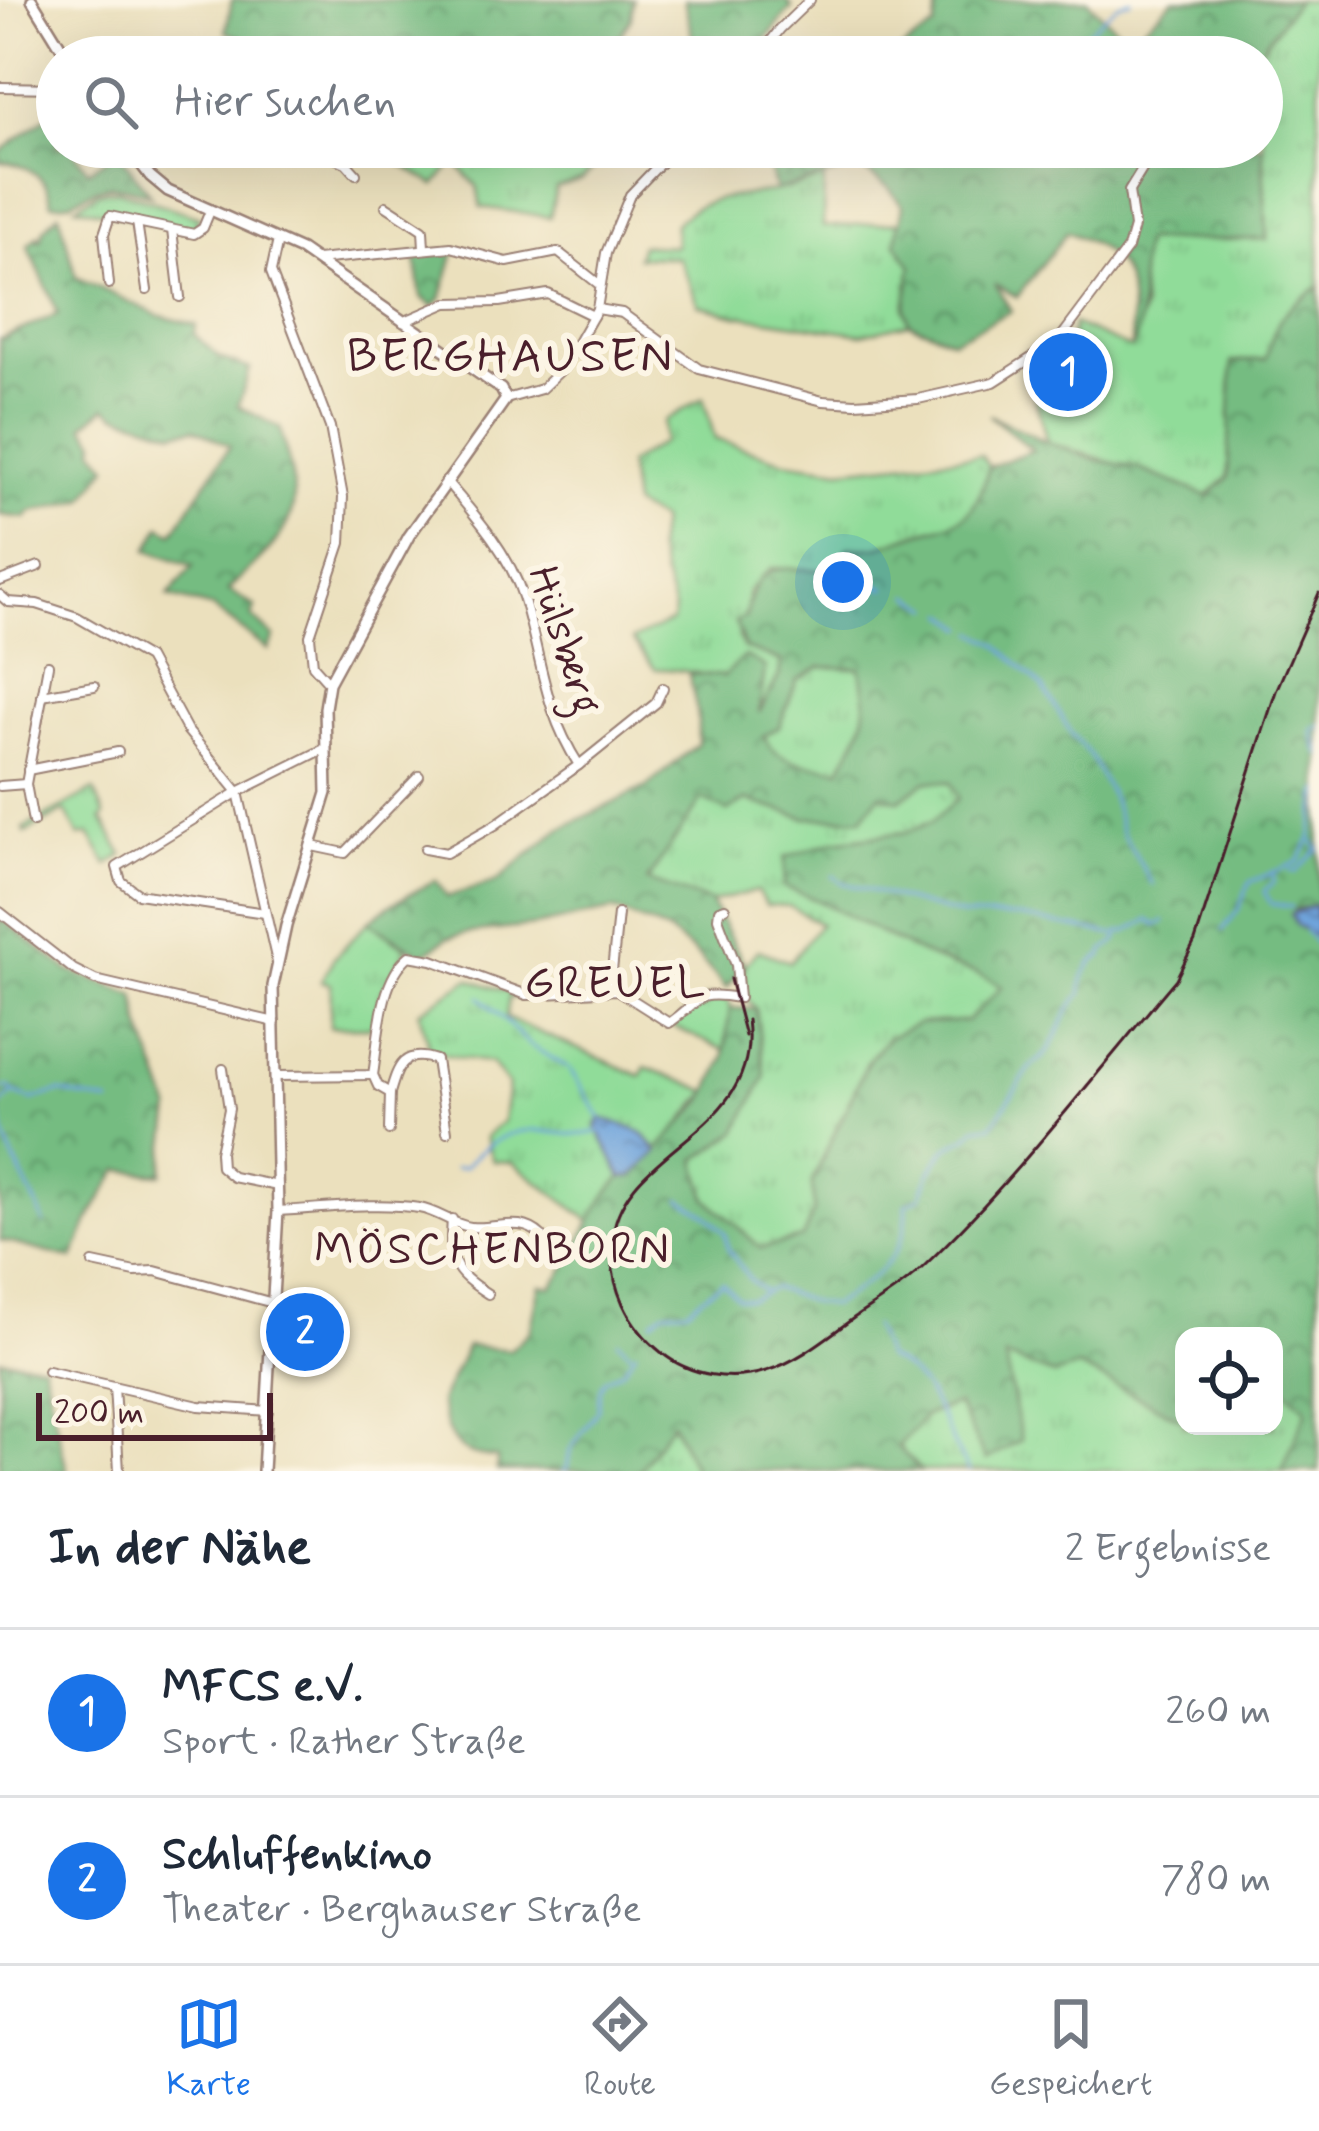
<!DOCTYPE html>
<html lang="de">
<meta charset="utf-8">
<style>
body{margin:0;font-family:Mynerve,sans-serif;background:#f6f6f7;color:#1f2937}
.controls{position:absolute;right:36px;bottom:36px;display:grid;overflow:hidden;border-radius:24px;box-shadow:0 12px 48px #0002}
.controls button{width:108px;height:108px;display:grid;place-items:center;padding:0;border:0;border-bottom:3px solid #e0e1e3;background:#fff;color:#1f2937;font:60px sans-serif}
.scale{position:absolute;left:36px;bottom:30px;width:237px;box-sizing:border-box;padding-left:12px;border:6px solid #4a1f2b;border-top:0;font-size:33px;line-height:42px;white-space:nowrap;color:#4a1f2b;-webkit-text-stroke:9px #fcf5e5;paint-order:stroke}
.you{position:absolute;left:843px;top:582px;width:42px;height:42px;margin:-30px;border:9px solid #fff;border-radius:50%;background:#1a73e8;box-shadow:0 0 0 18px #1a73e833}
.badge{display:grid;place-items:center;width:78px;height:78px;border-radius:50%;background:#1a73e8;color:#fff;font-size:39px;font-weight:700}
.pin{position:absolute;translate:-50% -50%;border:6px solid #fff;box-shadow:0 3px 12px #0006}
.list{margin:0;padding:0;list-style:none}
h2{display:flex;justify-content:space-between;align-items:center;height:156px;margin:0;padding:0 48px;font-size:51px}
h2 small{font-size:39px;font-weight:400;color:#747a83}
.list li{display:grid;grid-template-columns:78px 1fr auto;gap:36px;align-items:center;box-sizing:border-box;height:168px;padding:0 48px;border-top:3px solid #e0e1e3}
.list b{display:block;font-size:45px;white-space:nowrap}
.list p{margin:0;font-size:39px;white-space:nowrap;color:#747a83}
.list em{font-size:39px;font-style:normal;color:#747a83}
.icon{flex:none;width:66px;height:66px;fill:none;stroke:currentColor;stroke-width:2;stroke-linecap:round;stroke-linejoin:round}
.map{position:relative;flex:none;width:1319px;height:1471px;overflow:hidden}
.search{position:absolute;background:#fff;box-shadow:0 12px 48px #0002;left:36px;right:36px;top:36px;height:132px;display:flex;align-items:center;gap:30px;box-sizing:border-box;padding:0 42px;border-radius:66px;color:#747a83;font-size:45px}
.sheet{height:492px;background:#fff}
nav{display:flex;justify-content:space-around;align-items:center;box-sizing:border-box;height:168px;border-top:3px solid #e0e1e3;background:#fff;font-size:33px;color:#747a83}
nav a{display:grid;justify-items:center;gap:6px}
nav .on{color:#1a73e8}
.map>svg:first-child{display:block}
</style>
<div class="map">
<svg width="1319" height="1471" viewBox="0 0 1319 1471">
<defs>
<pattern id="grass-tufts" width="24" height="20" patternUnits="userSpaceOnUse" patternTransform="scale(3)"><rect width="24" height="20" fill="#90dc99"/><path d="M3 7l-1-3M5 7V3M7 7l1-3M15 17l-1-3M17 17v-4M19 17l1-3" fill="none" stroke="#7ebc84"/></pattern>
<pattern id="forest-crowns" width="20" height="18" patternUnits="userSpaceOnUse" patternTransform="scale(3)"><rect width="20" height="18" fill="#74bc81"/><path d="M2 6a3 3 0 1 1 6 0M12 15a3 3 0 1 1 6 0" fill="none" stroke="#61986a"/></pattern>
<pattern id="water-ripples" width="26" height="14" patternUnits="userSpaceOnUse" patternTransform="scale(3)"><rect width="26" height="14" fill="#70a4dc"/><path d="M2 4q2-2 4 0t4 0M15 11q2-2 4 0t4 0" fill="none" stroke="#5e85b3"/></pattern>
</defs>
<rect width="100%" height="100%" fill="#fcf5e5"/>
<filter id="ink" filterUnits="userSpaceOnUse"><feTurbulence type="fractalNoise" baseFrequency=".00833" numOctaves="2"/><feDisplacementMap in="SourceGraphic" scale="24" xChannelSelector="R" yChannelSelector="G"/><feConvolveMatrix kernelMatrix="1 2 1 2 8 2 1 2 1" color-interpolation-filters="sRGB"/></filter>
<filter id="wash" filterUnits="userSpaceOnUse"><feTurbulence type="fractalNoise" baseFrequency=".004" numOctaves="4" result="noise"/><feDisplacementMap in="SourceGraphic" scale="48" xChannelSelector="R" yChannelSelector="G"/><feGaussianBlur stdDeviation="2.7" result="paint"/><feColorMatrix in="noise" values="0 0 0 0 0 0 0 0 0 0 0 0 0 0 0 0 0 1.4 0 .05"/><feComposite in="paint" operator="in"/></filter>
<g filter="url(#wash)">
<rect width="100%" height="100%" fill="#ebe0bd"/>
<g fill="url(#grass-tufts)" stroke="#6d7e62" stroke-width="3">
<path d="M1297 0H1319V287C1283 310 1276 318 1267 359L1232 362 1228 478 1207 496C1155 473 1101 461 1047 442L1027 365 1070 339 1073 324 1132 349 1143 309 1139 263 1144 241 1267 238 1262 128 1275 97 1260 50Z"/>
<polygon points="408,147 613,147 583,179 556,188 550,217 481,207 477,186 454,162 435,185 399,163"/>
<path d="M824 178 823 227 899 222 896 243 912 266 905 309 909 323 862 334 736 315 699 305 678 257H637L641 245 675 246V224C702 194 738 197 775 191 792 188 808 182 824 178Z"/>
<polygon points="118,190 199,217 197,225 187,230 76,206 99,192"/>
<path d="M703 398 715 439 785 461 841 469 981 455 989 467C972 529 959 519 906 537 878 547 881 549 849 547L824 570 771 568 749 591 746 617 738 637 744 648 781 661 779 676 757 717 764 667 745 656 724 676C700 675 678 668 655 669L632 640 672 621 674 610 656 550 660 520 633 506 628 464 663 442 664 421Z"/>
<path d="M820 667H860C872 717 864 726 840 769 813 764 775 766 764 736L779 727 797 680Z"/>
<path d="M926 781 951 782 959 798 932 822 907 832 835 841 784 887C841 906 888 942 941 962 964 970 982 973 1003 987L967 1021 919 1023 869 1059 812 1182 814 1211 802 1239 761 1248 707 1199 696 1160 756 1009 746 998 745 965 758 950 790 962 820 924 789 906 766 905 757 891 711 902 646 882 702 798 746 800 806 818 880 795 899 799Z"/>
<polygon points="94,790 105,816 102,819 123,855 108,865 89,834 79,836 65,811 25,833 24,828"/>
<polygon points="368,922 407,948 381,994 372,1027 330,1027 331,984 321,981 333,959"/>
<polygon points="469,979 526,998 509,997 506,1018 641,1076 646,1067 708,1091 658,1152 646,1136 596,1126 622,1177 590,1221 512,1162 493,1161 485,1137 503,1121 508,1085 491,1063 430,1052 419,1012"/>
<polygon points="707,997 727,999 730,1008 725,1050 671,1026"/>
<polygon points="1004,1356 1054,1375 1078,1367 1184,1420 1184,1426 1274,1426 1274,1377 1307,1410 1282,1471 921,1471 898,1447 926,1415 958,1404"/>
<polygon points="672,1421 695,1471 639,1471"/>
</g>
<g fill="url(#forest-crowns)" stroke="#5f6e56" stroke-width="3" fill-rule="evenodd">
<polygon points="232,0 633,0 631,18 607,57 408,57 364,48 280,51 226,32"/>
<polygon points="684,0 786,0 792,7 752,57 697,57"/>
<polygon points="937,0 1087,0 1129,41 1173,0 1297,0 1260,50 1275,97 1262,128 1262,57 890,57 935,27"/>
<path d="M57 109V147H71L88 171 118 151 150 195C138 191 123 185 109 186 86 188 75 208 51 203 50 178 25 162 0 162V152Z"/>
<path d="M1262 145 1267 239 1144 241C1134 278 1149 314 1132 349 1131 283 1134 258 1067 232L1017 297 995 284 1011 311 953 340 909 323 905 309 912 266 896 243 903 206 888 187 859 167 775 191 764 147Z"/>
<path d="M59 213 76 277 160 316 196 325 195 335 220 358 250 369 238 406 280 428C285 451 297 482 293 505 288 539 251 567 228 590L255 607 252 617 274 637 268 650 213 608 168 596 193 566 148 550 161 526 173 533 230 446 194 428 174 432 116 414 106 407 84 425 96 441 94 449 108 466 84 500 31 512 26 518 0 515V339L58 314 28 245 39 234 37 240H41L44 229Z"/>
<polygon points="455,251 441,299 433,306 421,297 415,253"/>
<path d="M1319 287V915L1315 905 1294 910 1313 935 1319 933V1471H1282L1307 1410 1274 1377V1336H1184V1420L1079 1367 1054 1375 1005 1357 1021 1440 986 1460 957 1404 926 1415 898 1447 921 1471H695L672 1422 639 1471H497V1458C454 1456 449 1440 440 1402L467 1346 510 1350 530 1331 540 1285 551 1287C581 1254 589 1208 622 1177H632L704 1100 724 1059 730 1008 756 1009 765 1077 737 1132 696 1160 707 1199 761 1248 802 1238 814 1211 812 1182 869 1059 889 1037 919 1023 967 1021 1002 987C982 972 963 970 940 961 887 941 840 906 784 887L785 857 835 841 907 832 932 822 958 798 951 782 926 781 899 800 880 795 862 818H806L746 800 728 811 702 799 647 881 711 902 745 965 726 988 695 953 667 931 614 910 534 926 468 933 447 938 424 955 368 922 388 906 436 880 447 897 497 881 558 830 648 786 698 744V716L689 674 724 676 745 656 765 667 759 713 779 676 781 661 745 648 735 622 746 617C758 560 771 568 824 570L849 547C881 549 878 547 906 537 959 519 972 529 989 467L1033 450 989 415 1047 442 1093 459 1137 468 1208 496 1228 478 1232 362 1266 359C1276 318 1283 309 1319 287ZM820 667 860 668C872 717 864 726 840 769 813 764 776 766 764 736L779 727 797 680Z"/>
<polygon points="0,918 69,971 135,995 141,1025 171,1110 162,1174 119,1170 92,1214 73,1259 0,1240"/>
<polygon points="0,1359 43,1364 67,1471 0,1471"/>
</g>
<g fill="url(#water-ripples)" stroke="#5d6284" stroke-width="3">
<polygon points="1315,905 1319,933 1313,935 1296,925 1291,914"/>
<polygon points="601,1118 642,1132 658,1152 632,1177 622,1177 596,1126"/>
</g>
<g fill="none" stroke-linecap="round" stroke-linejoin="round">
<g stroke="#70a4dc" stroke-width="3">
<polyline points="1050,57 1079,40 1117,5 1131,0"/>
<polyline points="852,576 885,588"/>
<polyline points="910,595 932,608"/>
<polyline points="947,613 966,628"/>
<polyline points="975,632 997,644 1043,687 1073,736 1090,755 1113,800 1122,833 1153,885"/>
<polyline points="1319,726 1312,730 1319,754"/>
<polyline points="1289,870 1296,872 1318,849 1313,841"/>
<polyline points="1273,875 1274,881 1264,891 1271,904 1292,907"/>
<polyline points="833,876 843,883 962,916 1019,917 1115,935"/>
<polyline points="1223,930 1238,910 1250,882 1298,862 1311,839 1319,790"/>
<polyline points="1305,931 1319,947"/>
<polyline points="480,997 531,1046 569,1068 601,1118"/>
<polyline points="0,1089 9,1087 13,1092"/>
<polyline points="0,1106 13,1093 32,1100 60,1092 110,1103"/>
<path d="M0 1114C7 1158 29 1181 44 1223"/>
<path d="M455 1168 465 1167C477 1151 502 1134 522 1131 549 1128 570 1140 600 1131"/>
<polyline points="681,1199 707,1215 725,1233 728,1249 751,1281 764,1291"/>
<path d="M652 1321 664 1311 687 1309 722 1282 738 1298 751 1299 774 1288 814 1303 832 1305C870 1283 911 1254 906 1204L921 1197C926 1181 933 1164 944 1151 954 1140 965 1144 976 1127L991 1126 995 1121 1032 1065C1060 1050 1061 1010 1082 994 1080 979 1089 960 1103 956V952L1117 941 1119 932H1126L1148 920 1157 925 1165 921"/>
<path d="M873 1326 886 1358C936 1378 940 1429 969 1471"/>
<polyline points="618,1341 633,1355"/>
<polyline points="563,1471 567,1469 570,1450 598,1409 600,1388 605,1379 623,1370 636,1351"/>
</g>
</g>
</g>
<g filter="url(#ink)">
<g fill="none" stroke-linecap="round" stroke-linejoin="round">
<defs>
<g id="minor">
<polyline points="759,57 780,29 810,0"/>
<polyline points="0,87 57,88"/>
<polyline points="308,147 346,163 356,174"/>
<polyline points="386,206 423,230 424,248"/>
<polyline points="172,230 180,297"/>
<polyline points="278,240 271,272 330,427 343,497 341,543 310,636 313,665 329,683"/>
<polyline points="317,260 451,247 507,262 558,252 600,285"/>
<polyline points="109,284 104,234 110,216 137,222"/>
<polyline points="147,290 137,222 194,234 203,228 210,211"/>
<polyline points="597,309 622,313 699,369 823,401 855,403 918,399 994,382 1059,340 1128,248 1134,227 1129,191 1156,147"/>
<polyline points="403,322 447,303 499,302 548,294 593,316"/>
<polyline points="506,399 541,389 564,367 597,309 606,253 630,195 676,147"/>
<polyline points="0,581 39,566"/>
<polyline points="0,595 8,602 37,604 77,617 148,658 187,730 238,792 277,962"/>
<polyline points="42,695 94,686"/>
<polyline points="579,765 656,703 663,688"/>
<polyline points="28,770 118,752"/>
<polyline points="26,784 33,822"/>
<polyline points="0,786 26,784 48,665"/>
<polyline points="312,846 345,853 419,776"/>
<path d="M425 849 446 853 495 825 579 765C543 709 542 658 523 597 509 553 476 516 446 481"/>
<polyline points="0,912 73,969 95,980 275,1022"/>
<polyline points="265,913 138,894 121,881 117,867 238,792 326,748"/>
<polyline points="610,990 618,914"/>
<polyline points="223,1069 229,1109 220,1152 221,1167 233,1177 278,1186"/>
<polyline points="373,1075 378,1086 390,1093 389,1130"/>
<path d="M276 1076 373 1075C379 1039 379 981 409 956L432 960 527 995 617 990 669 1023C702 1001 692 990 739 998L736 965 718 918 719 910 725 908"/>
<path d="M390 1093C398 1066 403 1049 436 1060L447 1132"/>
<path d="M278 1211C324 1209 373 1201 419 1208 438 1211 453 1225 471 1227 496 1230 520 1215 542 1236"/>
<path d="M452 1219C449 1262 452 1271 488 1294"/>
<polyline points="93,1263 135,1272 155,1271 273,1303"/>
<polyline points="48,1371 199,1406 268,1411"/>
<polyline points="114,1386 119,1471"/>
</g>
<g id="tertiary">
<polyline points="32,0 67,57"/>
<polyline points="128,147 150,176 168,191 301,250 501,389 506,399 409,536 329,683 325,708 327,793 286,926 273,986 278,1211 263,1471"/>
</g>
</defs>
<use href="#minor" stroke="#9a8074" stroke-width="12"/>
<use href="#tertiary" stroke="#9a8074" stroke-width="14"/>
<use href="#minor" stroke="#fff" stroke-width="8"/>
<use href="#tertiary" stroke="#fff" stroke-width="9"/>
<g stroke="#4a1f2b" stroke-width="3">
<polyline points="730,979 745,1036"/>
<path d="M747 1020C763 1135 618 1146 612 1242 609 1287 628 1326 662 1353 690 1376 732 1382 766 1371 797 1362 825 1339 851 1320 875 1303 903 1287 924 1266 1016 1179 1094 1075 1176 979L1195 941 1276 691 1319 593"/>
</g>
</g>
</g>
<g text-anchor="middle" dominant-baseline="central" stroke-width="12" stroke-linejoin="round" paint-order="stroke">
<g font-size="42" fill="#4a1f2b" stroke="#fcf5e5">
<text transform="translate(563 641) rotate(72)">Hülsberg</text>
</g>
<g font-size="45" letter-spacing="3" fill="#4a1f2b" stroke="#fcf5e5">
<text x="616" y="984">GREUEL</text>
<text x="493" y="1250">MÖSCHENBORN</text>
</g>
<g font-size="48" letter-spacing="3" fill="#4a1f2b" stroke="#fcf5e5">
<text x="511" y="357">BERGHAUSEN</text>
</g>
</g>
</svg>
<div class="controls">
<button><svg class="icon" aria-label="locate" viewBox="0 0 24 24"><circle cx="12" cy="12" r="6"/><path d="M12 2v4M12 18v4M2 12h4M18 12h4"/></svg></button>
</div>
<div class="scale">200 m</div>
<div class="you"></div>
<div class="pin badge" style="left:1068px;top:372px">1</div>
<div class="pin badge" style="left:305px;top:1332px">2</div>
<div class="search"><svg class="icon" aria-label="search" viewBox="0 0 24 24"><circle cx="10" cy="10" r="6"/><path d="M15 15l6 6"/></svg>Hier suchen</div>
</div>
<section class="sheet">
<h2>In der Nähe<small>2 Ergebnisse</small></h2>
<ul class="list">
<li><span class="badge">1</span><div><b>MFCS e.V.</b><p>Sport · Rather Straße</p></div><em>260 m</em></li>
<li><span class="badge">2</span><div><b>Schluffenkino</b><p>Theater · Berghauser Straße</p></div><em>780 m</em></li>
</ul>
</section>
<nav>
<a class="on"><svg class="icon" aria-label="map" viewBox="0 0 24 24"><path d="M3 6l6-2 6 2 6-2v14l-6 2-6-2-6 2zM9 4v14M15 6v14"/></svg>Karte</a>
<a><svg class="icon" aria-label="directions" viewBox="0 0 24 24"><path d="M12 3l9 9-9 9-9-9zM9 14v-3h6M13 9l2 2-2 2"/></svg>Route</a>
<a><svg class="icon" aria-label="saved" viewBox="0 0 24 24"><path d="M7 4h10v16l-5-4-5 4z"/></svg>Gespeichert</a>
</nav>
